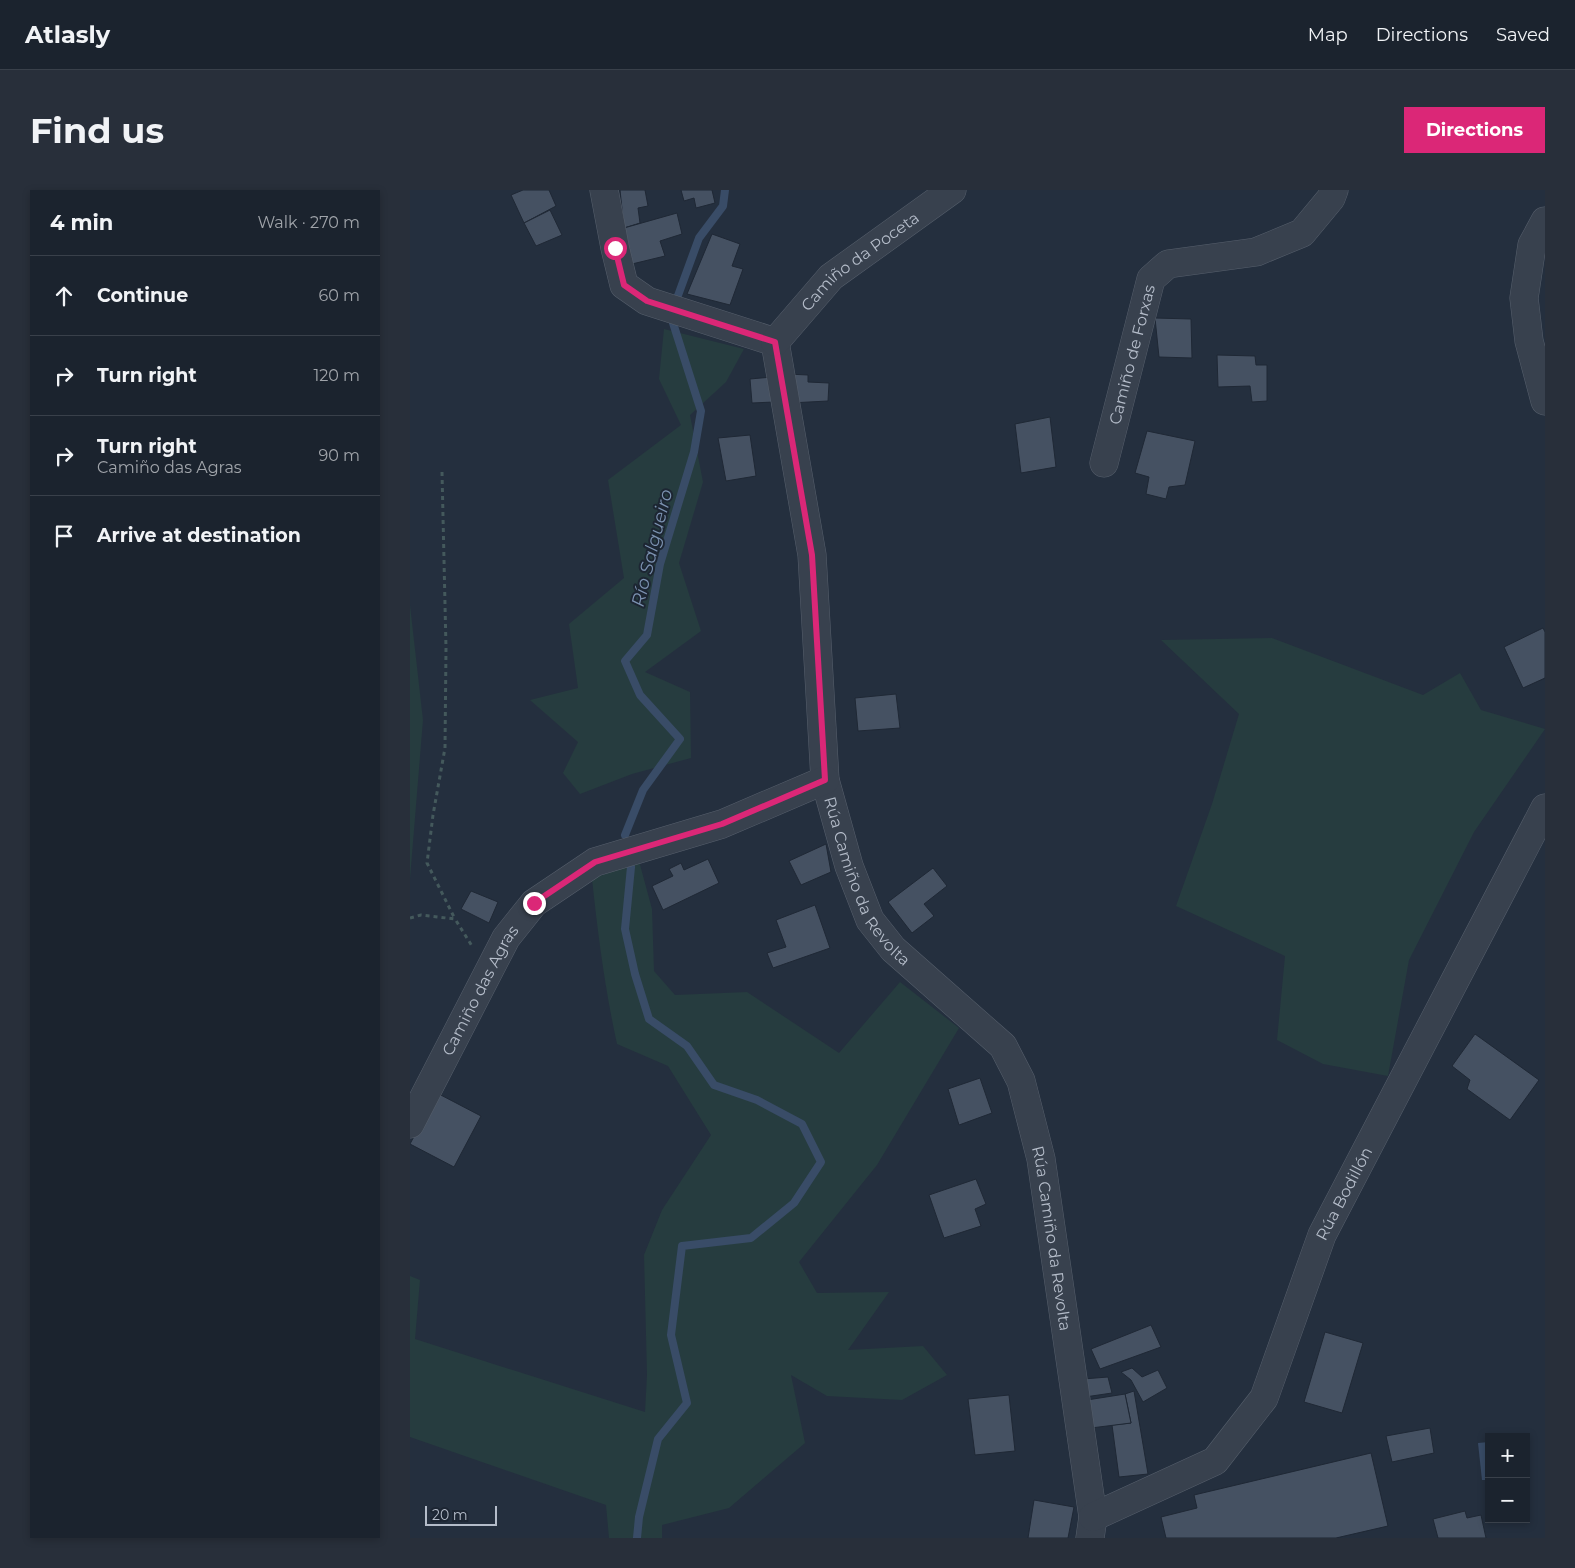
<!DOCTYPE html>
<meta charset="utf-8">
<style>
body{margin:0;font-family:Montserrat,sans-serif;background:#282f3a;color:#f1f3f6}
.controls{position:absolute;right:15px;bottom:15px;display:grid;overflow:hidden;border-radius:0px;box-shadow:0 2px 8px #0003}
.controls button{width:45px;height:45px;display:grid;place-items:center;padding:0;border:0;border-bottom:1px solid #39404a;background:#1b232e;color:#f1f3f6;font:25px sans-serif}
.scale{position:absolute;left:15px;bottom:12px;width:72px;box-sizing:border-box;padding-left:5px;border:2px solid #b4bcc9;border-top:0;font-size:14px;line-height:18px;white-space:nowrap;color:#b4bcc9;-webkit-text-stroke:4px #1d2633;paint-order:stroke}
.stop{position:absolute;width:15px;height:15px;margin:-11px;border:4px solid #db2777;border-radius:50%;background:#fff}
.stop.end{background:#db2777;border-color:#fff;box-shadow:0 1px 5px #0008}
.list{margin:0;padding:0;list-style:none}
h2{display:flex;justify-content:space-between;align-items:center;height:65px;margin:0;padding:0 20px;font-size:21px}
h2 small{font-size:16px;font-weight:400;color:#a0a4aa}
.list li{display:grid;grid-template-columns:32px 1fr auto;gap:15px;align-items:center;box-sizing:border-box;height:80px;padding:0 20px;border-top:1px solid #39404a}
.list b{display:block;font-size:19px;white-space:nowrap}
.list p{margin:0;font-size:16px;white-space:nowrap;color:#a0a4aa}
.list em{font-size:16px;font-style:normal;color:#a0a4aa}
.icon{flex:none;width:28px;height:28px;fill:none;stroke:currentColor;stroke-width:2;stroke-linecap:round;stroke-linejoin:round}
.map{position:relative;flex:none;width:1135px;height:1348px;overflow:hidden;border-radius:0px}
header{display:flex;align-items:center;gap:30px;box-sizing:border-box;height:70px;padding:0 25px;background:#1b232e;border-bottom:1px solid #39404a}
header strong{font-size:24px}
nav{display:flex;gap:28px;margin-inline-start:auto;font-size:18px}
.intro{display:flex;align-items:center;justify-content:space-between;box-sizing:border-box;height:120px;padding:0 30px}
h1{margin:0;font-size:35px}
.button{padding:12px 22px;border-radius:0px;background:#db2777;color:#fff;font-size:18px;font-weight:700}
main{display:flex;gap:30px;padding:0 30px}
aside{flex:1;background:#1b232e;border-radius:0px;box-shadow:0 2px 8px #0003}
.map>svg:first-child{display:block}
</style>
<header>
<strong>Atlasly</strong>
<nav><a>Map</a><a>Directions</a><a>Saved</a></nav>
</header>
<div class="intro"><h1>Find us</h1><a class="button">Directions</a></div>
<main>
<aside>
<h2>4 min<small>Walk · 270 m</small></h2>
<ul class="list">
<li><svg class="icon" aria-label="ahead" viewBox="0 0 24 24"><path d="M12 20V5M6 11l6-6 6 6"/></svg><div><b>Continue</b></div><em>60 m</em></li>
<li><svg class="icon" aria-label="right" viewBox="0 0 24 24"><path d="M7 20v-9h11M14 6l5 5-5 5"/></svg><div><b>Turn right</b></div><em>120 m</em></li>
<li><svg class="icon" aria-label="right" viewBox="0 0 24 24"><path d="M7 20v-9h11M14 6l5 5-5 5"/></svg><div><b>Turn right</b><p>Camiño das Agras</p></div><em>90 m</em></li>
<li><svg class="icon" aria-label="arrive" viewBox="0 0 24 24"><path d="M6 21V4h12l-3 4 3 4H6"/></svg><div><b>Arrive at destination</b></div></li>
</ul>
</aside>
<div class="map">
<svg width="1135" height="1348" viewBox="0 0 1135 1348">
<rect width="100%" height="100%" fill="#242f3e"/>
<g fill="#263c3f">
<polygon points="254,139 334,159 316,192 280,225 293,292 269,373 291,441 235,482 280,502 281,568 222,584 170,604 153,583 168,552 120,510 168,498 159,434 214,388 198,290 271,235 249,189"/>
<polygon points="0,415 13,530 0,689"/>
<polygon points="862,448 1013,505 1050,483 1071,520 1135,539 1064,642 999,770 978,886 913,874 867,850 875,766 766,716 802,614 829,524 751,450"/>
<path d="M229 671 242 719 244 781 265 805 337 802 429 863 490 792 549 838 467 975 389 1072 407 1103 479 1102 438 1160 513 1156 537 1185 492 1210 417 1206 381 1185 395 1253 319 1318 252 1335V1348H199L196 1315 0 1247V1086L10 1090 5 1149 235 1222 237 1185 234 1065 252 1020 301 945 258 876 207 854C195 799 188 745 182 689Z"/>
</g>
<polygon fill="#394c67" points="1079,1252 1079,1290 1072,1290 1068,1253"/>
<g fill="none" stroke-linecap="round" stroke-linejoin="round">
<g stroke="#394c67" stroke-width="8">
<polyline points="266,111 289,48 313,16 315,0"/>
<polyline points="215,645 233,600 270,549 230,505 215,471 237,445 250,374 284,262 291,221 263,133"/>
<polyline points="221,677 215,739 225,784 239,829 277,856 304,895 347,910 392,934 411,972 384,1013 341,1048 272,1056 261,1145 277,1213 248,1249 229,1327 227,1348"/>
</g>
</g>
<g fill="#455162" stroke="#1f2835">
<polygon points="113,0 139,0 146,16 114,33 101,5"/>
<polygon points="210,0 235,0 238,16 228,18 230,33 214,38"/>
<polygon points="271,0 302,0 305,13 286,18 284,8 274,11"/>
<polygon points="140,20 152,45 126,56 114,33"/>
<polygon points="267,23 272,44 250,51 255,66 222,74 214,38"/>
<polygon points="302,44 330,54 322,76 333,79 320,115 277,104"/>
<polygon points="745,128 781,129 782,168 749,167"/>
<polygon points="807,165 845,166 846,175 857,175 857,211 842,212 840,196 808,197"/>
<polygon points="377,184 398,185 398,192 419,193 418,211 380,213"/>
<polygon points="362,187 364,212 342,213 340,189"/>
<polygon points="640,227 646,277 611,283 605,234"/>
<polygon points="737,241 785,251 775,295 759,297 756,309 736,304 739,287 725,283"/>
<polygon points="340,245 346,286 316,291 308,248"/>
<polygon points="1133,438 1135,442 1135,488 1113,498 1094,457"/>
<polygon points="486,504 490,538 448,541 445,508"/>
<polygon points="416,654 421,682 391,695 379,671"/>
<polygon points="298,669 309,693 253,720 242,696 263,686 259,679 271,673 274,680"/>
<polygon points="523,678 537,696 514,714 524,726 502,743 478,712"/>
<polygon points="61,701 88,712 79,733 51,719"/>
<polygon points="405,715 420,758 363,778 357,763 376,757 366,730"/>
<polygon points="1065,844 1129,890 1100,930 1057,899 1060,890 1042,876"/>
<polygon points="570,888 582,923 549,935 538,899"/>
<polygon points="27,903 71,926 44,977 0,954"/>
<polygon points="566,989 576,1014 565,1019 571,1036 534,1048 519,1005"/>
<polygon points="741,1135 751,1157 690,1179 681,1159"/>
<polygon points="915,1142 953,1153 932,1223 894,1212"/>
<polygon points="722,1178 732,1187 748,1180 757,1198 733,1212 721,1190 711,1182"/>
<polygon points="698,1187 702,1203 675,1207 673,1189"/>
<polygon points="724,1201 738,1284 709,1287 702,1235 721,1233 715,1204"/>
<polygon points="715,1204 721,1233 681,1238 677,1210"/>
<polygon points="599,1205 605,1261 565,1265 558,1209"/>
<polygon points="1020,1238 1024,1263 982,1272 976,1246"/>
<polygon points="961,1263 978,1336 926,1348 756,1348 751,1327 787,1318 784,1305"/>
<polygon points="624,1310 664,1317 658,1348 618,1348"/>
<polygon points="1055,1321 1057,1328 1071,1325 1076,1348 1028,1348 1023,1329"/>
</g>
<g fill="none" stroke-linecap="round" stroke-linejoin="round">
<defs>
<g id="minor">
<path id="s1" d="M194 0 205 58 214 95 237 111 365 152 402 365 415 590 439 676 460 730 483 759 593 856 611 891 631 969 683 1327 680 1348"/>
<polyline points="1135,31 1122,55 1114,108 1119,151 1135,211"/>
<path id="s2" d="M365 152 421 87 542 0"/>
<path id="s3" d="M694 273 741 89 758 74 846 62 892 43 921 8 924 0"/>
<path id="s4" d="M0 934 96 748 124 713 185 672 312 634 415 590"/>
<path id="s5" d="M683 1327 805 1271 854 1208 912 1045 1135 618"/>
</g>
</defs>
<use href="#minor" stroke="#565f6c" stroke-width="29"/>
<g stroke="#44595c" stroke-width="3" stroke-dasharray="4 4" stroke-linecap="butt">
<polyline points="32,282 36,458 35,558 23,625 17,673 45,729"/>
<polyline points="0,728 11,725 45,729 62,756"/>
</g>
<use href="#minor" stroke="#38414e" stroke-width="28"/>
</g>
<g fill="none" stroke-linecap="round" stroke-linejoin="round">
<polyline stroke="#db2777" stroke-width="6" points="124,713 185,672 312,634 415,590 402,365 365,152 237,111 214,95 205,58"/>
</g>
<g text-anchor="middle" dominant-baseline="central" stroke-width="4" stroke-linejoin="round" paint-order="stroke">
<g font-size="16" fill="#b4bcc9" stroke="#1d2633">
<text stroke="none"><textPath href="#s2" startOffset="118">Camiño da Poceta</textPath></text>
<text stroke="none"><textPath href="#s3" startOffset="112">Camiño de Forxas</textPath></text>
<text stroke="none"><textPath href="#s1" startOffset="812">Rúa Camiño da Revolta</textPath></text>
<text stroke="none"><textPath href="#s4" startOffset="151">Camiño das Agras</textPath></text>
<text stroke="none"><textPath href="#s5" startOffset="434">Rúa Bodillón</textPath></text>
<text stroke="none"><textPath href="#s1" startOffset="1232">Rúa Camiño da Revolta</textPath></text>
</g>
<g font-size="18" font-style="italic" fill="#7c92b1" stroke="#1d2633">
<text transform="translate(242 358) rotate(-76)">Río Salgueiro</text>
</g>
</g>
</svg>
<div class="controls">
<button>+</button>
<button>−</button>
</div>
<div class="scale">20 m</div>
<div class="stop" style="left:205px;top:58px"></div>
<div class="stop end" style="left:124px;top:713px"></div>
</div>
</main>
